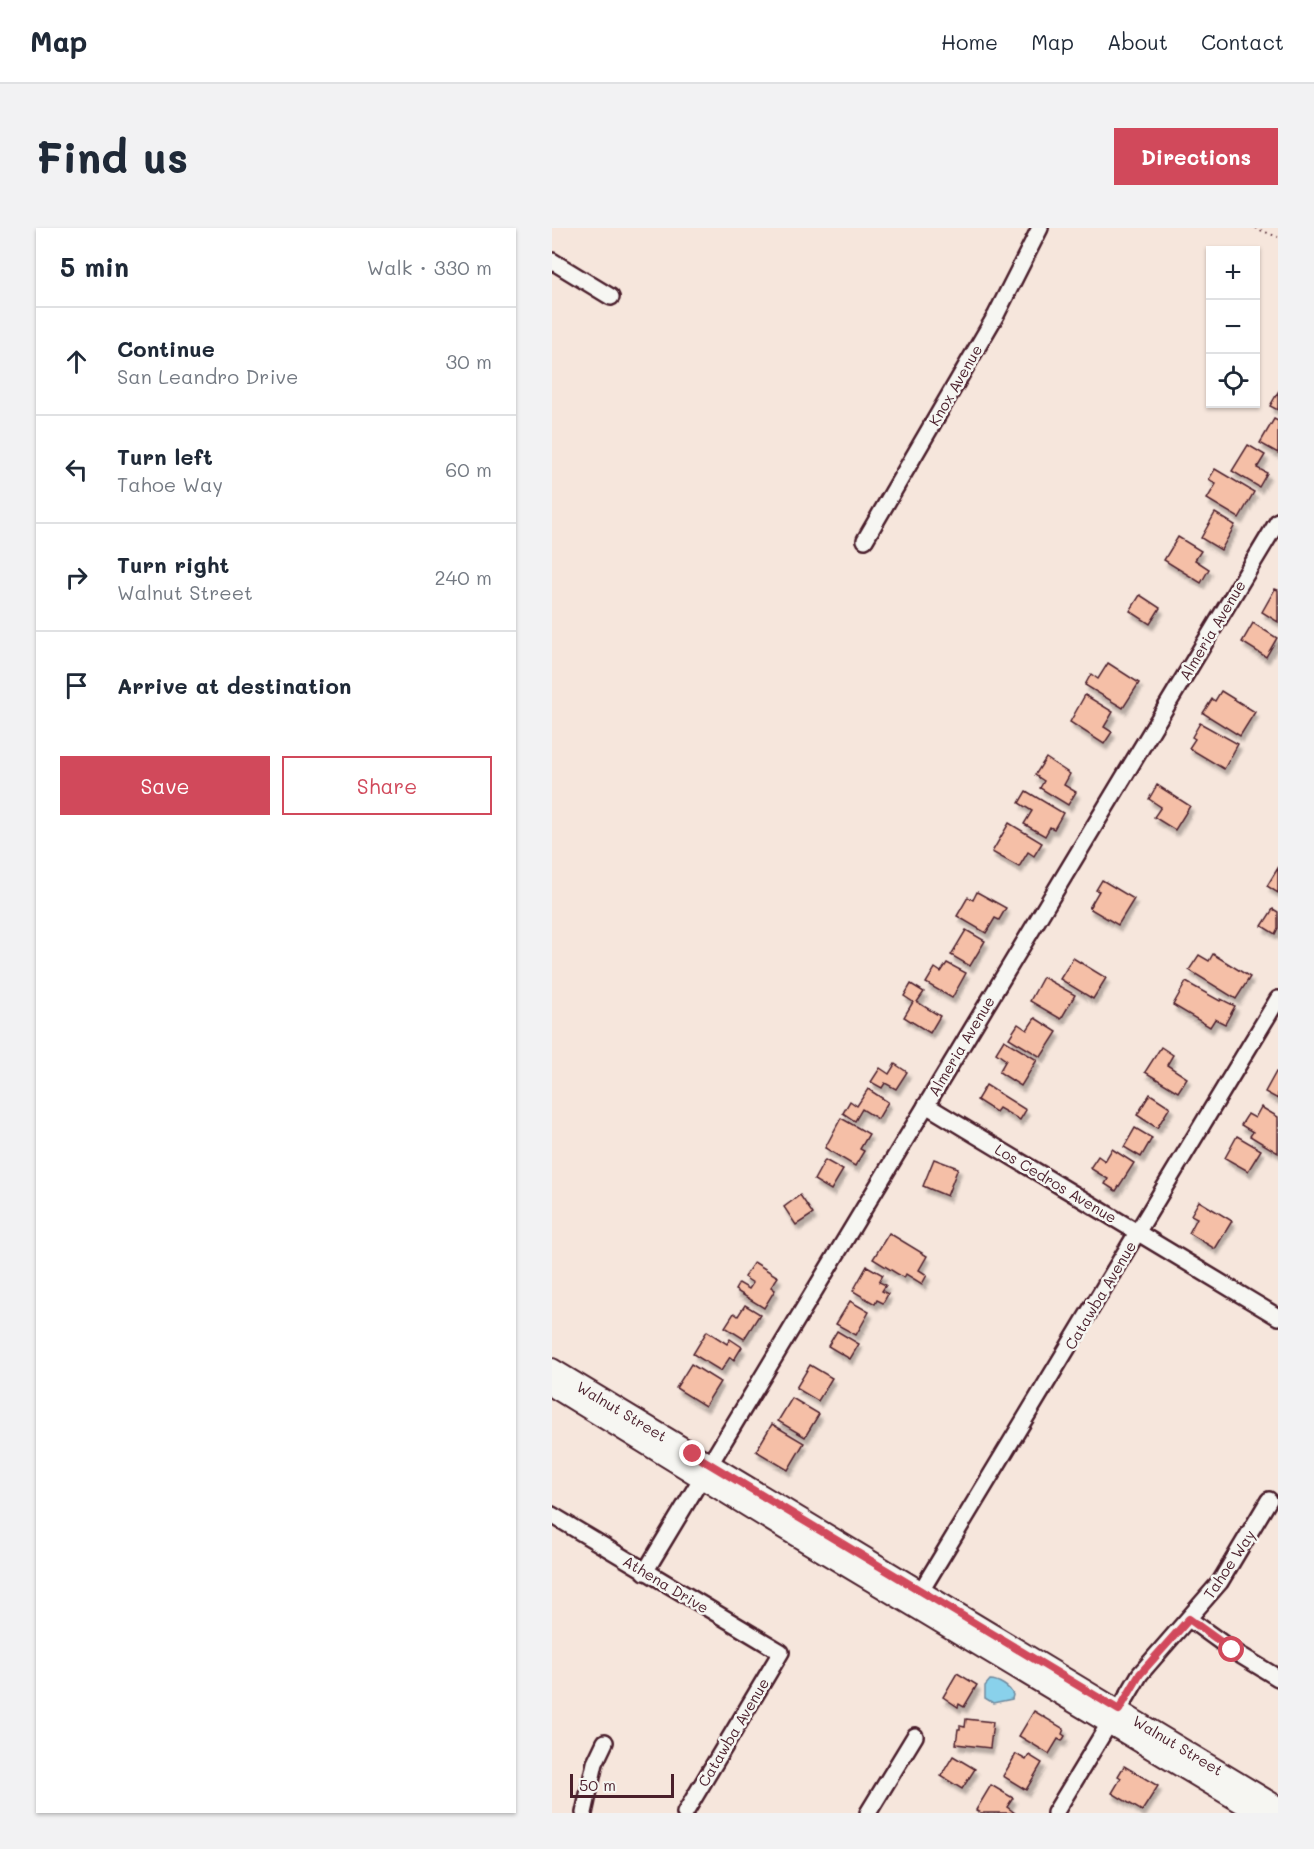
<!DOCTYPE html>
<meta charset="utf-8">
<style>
body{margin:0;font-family:Mali,sans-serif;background:#f2f2f3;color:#1f2937}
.controls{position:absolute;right:18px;top:18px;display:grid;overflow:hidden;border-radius:0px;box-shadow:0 2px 4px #0004}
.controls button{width:54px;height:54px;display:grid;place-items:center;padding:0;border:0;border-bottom:2px solid #e0e1e3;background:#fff;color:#1f2937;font:30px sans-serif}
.scale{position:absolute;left:18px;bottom:15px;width:104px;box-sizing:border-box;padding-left:6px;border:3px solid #4a1f2b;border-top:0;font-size:16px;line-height:21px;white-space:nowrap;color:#4a1f2b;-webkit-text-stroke:4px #f6f6f2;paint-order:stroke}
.stop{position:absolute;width:18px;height:18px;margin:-14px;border:4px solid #d1495b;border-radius:50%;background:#fff}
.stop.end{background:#d1495b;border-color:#fff;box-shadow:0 2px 6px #0008}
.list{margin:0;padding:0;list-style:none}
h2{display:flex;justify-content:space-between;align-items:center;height:78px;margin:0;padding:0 24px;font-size:26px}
h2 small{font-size:20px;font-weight:400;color:#747a83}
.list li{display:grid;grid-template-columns:39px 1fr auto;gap:18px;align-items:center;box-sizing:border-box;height:108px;padding:0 24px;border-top:2px solid #e0e1e3}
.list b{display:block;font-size:22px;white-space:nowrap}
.list p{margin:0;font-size:20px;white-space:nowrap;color:#747a83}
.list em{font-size:20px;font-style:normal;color:#747a83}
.actions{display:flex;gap:12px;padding:18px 24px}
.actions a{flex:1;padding:14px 0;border:2px solid #d1495b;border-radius:0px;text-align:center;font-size:21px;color:#d1495b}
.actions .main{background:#d1495b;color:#fff}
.icon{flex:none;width:33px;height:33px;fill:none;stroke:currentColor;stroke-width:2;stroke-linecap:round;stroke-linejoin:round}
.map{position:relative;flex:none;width:726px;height:1585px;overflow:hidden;border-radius:0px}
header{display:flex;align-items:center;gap:36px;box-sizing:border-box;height:84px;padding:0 30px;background:#fff;border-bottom:2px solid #e0e1e3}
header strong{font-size:28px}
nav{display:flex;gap:33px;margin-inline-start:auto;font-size:21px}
.intro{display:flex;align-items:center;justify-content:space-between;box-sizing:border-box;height:144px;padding:0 36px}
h1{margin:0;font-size:42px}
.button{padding:15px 27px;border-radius:0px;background:#d1495b;color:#fff;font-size:21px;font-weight:700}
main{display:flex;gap:36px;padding:0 36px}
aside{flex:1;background:#fff;border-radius:0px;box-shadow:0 2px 4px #0004}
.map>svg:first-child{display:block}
</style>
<header>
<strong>Map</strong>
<nav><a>Home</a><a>Map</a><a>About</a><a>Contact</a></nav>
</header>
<div class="intro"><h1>Find us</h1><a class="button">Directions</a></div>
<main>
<aside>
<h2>5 min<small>Walk · 330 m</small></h2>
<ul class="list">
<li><svg class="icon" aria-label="ahead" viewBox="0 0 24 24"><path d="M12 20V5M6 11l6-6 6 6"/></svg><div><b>Continue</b><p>San Leandro Drive</p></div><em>30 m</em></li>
<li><svg class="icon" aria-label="left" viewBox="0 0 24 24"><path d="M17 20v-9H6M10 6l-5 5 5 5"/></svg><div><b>Turn left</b><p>Tahoe Way</p></div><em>60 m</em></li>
<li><svg class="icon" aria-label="right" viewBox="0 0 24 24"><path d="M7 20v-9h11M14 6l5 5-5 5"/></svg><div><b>Turn right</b><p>Walnut Street</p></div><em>240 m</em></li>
<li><svg class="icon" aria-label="arrive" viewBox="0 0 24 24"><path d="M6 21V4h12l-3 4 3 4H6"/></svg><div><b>Arrive at destination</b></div></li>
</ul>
<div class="actions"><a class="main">Save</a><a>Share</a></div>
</aside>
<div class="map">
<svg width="726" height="1585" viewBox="0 0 726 1585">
<defs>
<filter id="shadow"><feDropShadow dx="3" dy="5.5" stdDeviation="1.5" flood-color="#0004"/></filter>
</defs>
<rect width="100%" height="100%" fill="#f6e6dc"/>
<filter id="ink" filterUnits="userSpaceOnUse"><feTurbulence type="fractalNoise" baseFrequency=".0167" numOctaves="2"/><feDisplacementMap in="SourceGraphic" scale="12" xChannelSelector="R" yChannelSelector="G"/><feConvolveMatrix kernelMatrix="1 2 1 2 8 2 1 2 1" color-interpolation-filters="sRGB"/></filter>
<g filter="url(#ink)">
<path fill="#89d1eb" stroke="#708a9e" stroke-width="1.5" d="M438 1452C446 1452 458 1459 461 1467L460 1471 441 1475 433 1470V1458Z"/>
<g fill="#f5bfa7" stroke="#4a1f2b" stroke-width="1.5" filter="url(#shadow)">
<polygon points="726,164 726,182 718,178"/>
<polygon points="722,191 726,193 726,225 708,215"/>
<polygon points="696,217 713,227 705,240 715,245 707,259 680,243"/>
<polygon points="663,241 702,264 687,290 655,271 664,256 657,251"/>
<polygon points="663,285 683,297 669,322 649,310"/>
<polygon points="626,309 649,323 643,332 657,341 649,355 612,332"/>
<polygon points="723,361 726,362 726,394 710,384"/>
<polygon points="588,367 608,380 598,396 578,383"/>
<polygon points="701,395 725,410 714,429 690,414"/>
<polygon points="556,435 587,455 571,480 533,457 539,446 546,451"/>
<polygon points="669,463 703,484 688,508 651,485 660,471 663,473"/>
<polygon points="533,467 561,484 552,499 560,504 552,516 518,494"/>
<polygon points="648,495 686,516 672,541 637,520 643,511 640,509"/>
<polygon points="494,530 518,546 512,557 524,564 516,577 488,560 492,553 483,547"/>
<polygon points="605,557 638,578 623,602 602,589 609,579 597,571"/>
<polygon points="474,563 511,585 502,601 498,599 493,608 472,596 480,583 467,575"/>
<polygon points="457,595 490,615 482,628 476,624 467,639 440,624"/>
<polygon points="726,640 726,665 715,658"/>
<polygon points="550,652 582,671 566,697 537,680 547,663 544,662"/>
<polygon points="425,664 454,680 447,692 443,690 434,705 405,688 416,669 421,672"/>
<polygon points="721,681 726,684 726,700 723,706 710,698"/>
<polygon points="414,702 433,713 418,738 399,727"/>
<polygon points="661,726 698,749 684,771 637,742 647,727 657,733"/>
<polygon points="521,730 554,750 541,771 508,751"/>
<polygon points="395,735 414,745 400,770 374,755 383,740 389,744"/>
<polygon points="491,749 523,767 509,791 478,773"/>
<polygon points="634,754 668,773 669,771 683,778 673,796 663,791 658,799 621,777"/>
<polygon points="359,756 372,764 365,774 388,788 378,805 352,789 361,774 352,768"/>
<polygon points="483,790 505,804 489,829 457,810 466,796 475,802"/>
<polygon points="452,812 485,832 469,858 447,844 454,832 444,825"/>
<polygon points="609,819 621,827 615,837 635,850 626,864 593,844"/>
<polygon points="343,836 355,844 344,861 333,855 330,860 319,854 328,840 337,846"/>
<polygon points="724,844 726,845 726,871 713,864"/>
<polygon points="434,857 474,882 468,892 447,880 444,884 425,872"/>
<polygon points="316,861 336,874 326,891 310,881 303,893 291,885 298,873 305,878"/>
<polygon points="598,866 618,879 605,900 585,887"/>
<polygon points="709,879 726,889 726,925 698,908 701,904 689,897 696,886 703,890"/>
<polygon points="289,890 317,906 308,921 312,923 303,938 273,920"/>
<polygon points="583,900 600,910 589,929 572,919"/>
<polygon points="685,908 709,922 696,943 673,930"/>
<polygon points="560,921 582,935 564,963 553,956 556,951 538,940 546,928 553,933"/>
<polygon points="382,931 406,940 395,968 371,958"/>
<polygon points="273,932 291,942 279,962 262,952"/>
<polygon points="248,967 261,986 244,997 232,979"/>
<polygon points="647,973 680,993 663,1021 637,1005 645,990 639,987"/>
<polygon points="337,1005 375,1028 367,1042 375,1047 370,1056 354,1046 352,1050 321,1031"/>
<polygon points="202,1034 226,1049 219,1059 223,1062 212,1080 183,1062 187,1055 197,1061 201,1055 192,1049"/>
<polygon points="315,1038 331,1047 327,1054 334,1057 330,1063 336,1066 331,1075 325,1072 323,1076 301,1063"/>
<polygon points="298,1073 317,1084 304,1107 284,1096"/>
<polygon points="193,1077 208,1086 192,1111 173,1099 182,1085 186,1088"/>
<polygon points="155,1103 175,1116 178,1111 190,1119 182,1132 178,1129 169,1143 141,1126"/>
<polygon points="285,1103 307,1116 298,1131 276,1118"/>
<polygon points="139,1136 168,1154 153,1178 124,1160"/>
<polygon points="258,1137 280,1150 266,1173 244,1160"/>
<polygon points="240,1170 267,1186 253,1209 226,1193"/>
<polygon points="220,1196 252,1215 236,1242 204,1223"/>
<polygon points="405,1445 425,1457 412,1479 407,1476 406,1479 391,1469"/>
<polygon points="482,1483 512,1501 510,1506 513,1508 510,1513 506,1511 497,1526 467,1508"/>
<polygon points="414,1491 441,1494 438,1520 404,1516 406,1501 408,1501 408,1498 413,1499"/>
<polygon points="464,1526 474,1532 477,1527 490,1535 474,1562 451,1548"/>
<polygon points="401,1528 423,1541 410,1561 389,1548"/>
<polygon points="572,1538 606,1558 590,1583 560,1565 569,1550 566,1548"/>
<polygon points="439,1557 461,1570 455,1579 463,1585 429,1585 424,1582"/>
</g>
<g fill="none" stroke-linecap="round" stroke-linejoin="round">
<defs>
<g id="minor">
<polyline points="0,33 59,69"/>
<polyline points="313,312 444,87 488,0"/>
<polyline points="374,877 726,1089"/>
<polyline points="0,1287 229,1424 133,1585"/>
<polyline points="93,1344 726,293"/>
<polyline points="369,1363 726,771"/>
<polyline points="637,1391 680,1422 726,1450"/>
<polyline points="567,1482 588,1446 668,1354 717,1272"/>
<polyline points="32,1585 43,1535 53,1514"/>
<polyline points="316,1585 363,1508"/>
<polyline points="503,1585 558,1494"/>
</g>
<g id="tertiary">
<polyline points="0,1141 726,1579"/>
<polyline points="0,1158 233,1301 707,1585"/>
</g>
</defs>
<use href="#minor" stroke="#4a1f2b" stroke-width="20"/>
<use href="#tertiary" stroke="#4a1f2b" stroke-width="24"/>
<polyline stroke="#4a1f2b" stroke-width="2" stroke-dasharray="1.5 4.5" stroke-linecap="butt" points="703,0 726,9"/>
<use href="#minor" stroke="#f6f6f2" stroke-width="15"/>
<use href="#tertiary" stroke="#f6f6f2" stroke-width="20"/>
</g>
</g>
<g fill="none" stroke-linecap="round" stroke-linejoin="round" filter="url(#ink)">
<polyline stroke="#d1495b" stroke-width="8" points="141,1226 567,1482 588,1446 637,1391 680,1422"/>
</g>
<g text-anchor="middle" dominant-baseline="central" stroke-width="5" stroke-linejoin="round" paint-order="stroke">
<g font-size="15" fill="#4a1f2b" stroke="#f6f6f2">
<text transform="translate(403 157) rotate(-60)">Knox Avenue</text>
<text transform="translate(660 402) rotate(-59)">Almeria Avenue</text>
<text transform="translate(409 818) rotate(-59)">Almeria Avenue</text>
<text transform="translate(504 955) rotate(31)">Los Cedros Avenue</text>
<text transform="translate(548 1067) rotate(-59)">Catawba Avenue</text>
<text transform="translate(70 1183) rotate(31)">Walnut Street</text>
<text transform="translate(677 1336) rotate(-56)">Tahoe Way</text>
<text transform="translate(114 1356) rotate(31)">Athena Drive</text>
<text transform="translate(181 1504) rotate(-59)">Catawba Avenue</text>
<text transform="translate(626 1517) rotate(31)">Walnut Street</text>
</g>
</g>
</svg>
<div class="controls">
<button>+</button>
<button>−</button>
<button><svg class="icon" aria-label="locate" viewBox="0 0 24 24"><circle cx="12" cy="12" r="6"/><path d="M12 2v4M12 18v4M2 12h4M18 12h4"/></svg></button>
</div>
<div class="scale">50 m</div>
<div class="stop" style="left:680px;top:1422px"></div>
<div class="stop end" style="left:141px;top:1226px"></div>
</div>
</main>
